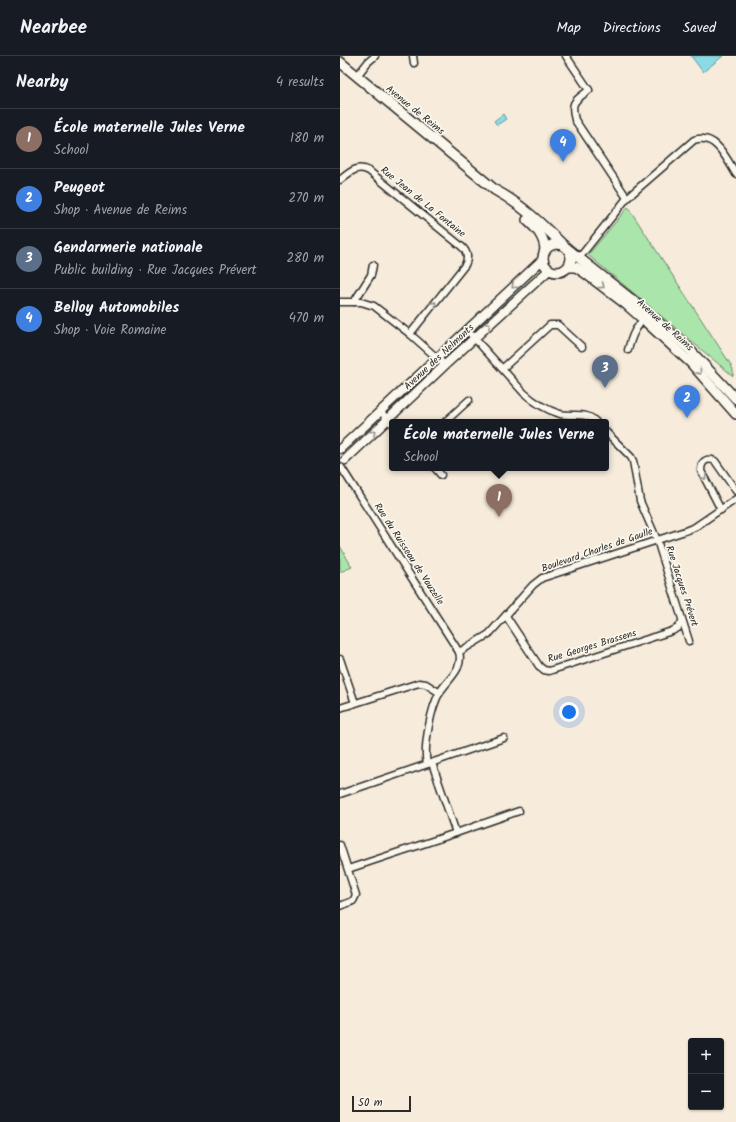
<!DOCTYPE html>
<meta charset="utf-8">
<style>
body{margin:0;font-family:Kalam,sans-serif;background:#20242c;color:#f1f3f6}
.controls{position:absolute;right:12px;bottom:12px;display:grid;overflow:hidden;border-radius:4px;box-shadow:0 1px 3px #0004}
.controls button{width:36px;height:36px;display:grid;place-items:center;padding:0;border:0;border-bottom:1px solid #363941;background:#171b24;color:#f1f3f6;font:20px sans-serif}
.scale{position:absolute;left:12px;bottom:10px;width:59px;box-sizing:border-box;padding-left:4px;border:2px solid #2b2b2b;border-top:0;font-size:11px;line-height:14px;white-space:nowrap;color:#2b2b2b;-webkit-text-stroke:3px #fbf7ec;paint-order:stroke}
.you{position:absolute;left:229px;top:656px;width:14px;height:14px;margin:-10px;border:3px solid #fff;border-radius:50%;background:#1a73e8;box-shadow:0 0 0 6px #1a73e833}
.badge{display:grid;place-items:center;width:26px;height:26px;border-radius:50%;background:#98999b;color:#fff;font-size:13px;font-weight:700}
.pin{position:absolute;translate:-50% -33px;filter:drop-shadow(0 1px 2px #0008)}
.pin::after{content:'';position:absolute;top:21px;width:14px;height:12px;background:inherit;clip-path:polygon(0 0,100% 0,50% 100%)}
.popup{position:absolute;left:49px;top:363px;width:220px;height:52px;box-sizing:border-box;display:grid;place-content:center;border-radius:4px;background:#171b24;filter:drop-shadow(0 1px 3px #0005);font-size:13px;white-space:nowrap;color:#9ea1a6}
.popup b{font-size:15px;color:#f1f3f6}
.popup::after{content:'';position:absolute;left:50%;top:100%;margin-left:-8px;border:8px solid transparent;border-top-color:#171b24}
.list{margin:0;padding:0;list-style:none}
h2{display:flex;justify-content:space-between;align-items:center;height:52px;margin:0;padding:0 16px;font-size:17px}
h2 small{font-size:13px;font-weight:400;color:#9ea1a6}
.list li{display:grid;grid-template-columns:26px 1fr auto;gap:12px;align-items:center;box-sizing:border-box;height:60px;padding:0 16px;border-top:1px solid #363941}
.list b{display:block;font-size:15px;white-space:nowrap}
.list p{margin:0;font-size:13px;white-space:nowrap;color:#9ea1a6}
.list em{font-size:13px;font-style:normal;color:#9ea1a6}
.map{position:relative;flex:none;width:396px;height:1066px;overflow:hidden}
header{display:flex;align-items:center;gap:24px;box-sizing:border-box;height:56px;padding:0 20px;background:#171b24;border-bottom:1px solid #363941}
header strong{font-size:19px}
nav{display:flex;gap:22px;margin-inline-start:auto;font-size:14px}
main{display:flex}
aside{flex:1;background:#171b24}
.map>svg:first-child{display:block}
</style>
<header>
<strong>Nearbee</strong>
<nav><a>Map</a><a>Directions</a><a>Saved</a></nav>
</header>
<main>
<aside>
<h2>Nearby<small>4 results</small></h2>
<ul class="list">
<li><span class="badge" style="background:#8d6e63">1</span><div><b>École maternelle Jules Verne</b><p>School</p></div><em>180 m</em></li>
<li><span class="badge" style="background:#3f7fe0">2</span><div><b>Peugeot</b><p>Shop · Avenue de Reims</p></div><em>270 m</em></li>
<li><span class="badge" style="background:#5c6f8a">3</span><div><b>Gendarmerie nationale</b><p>Public building · Rue Jacques Prévert</p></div><em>280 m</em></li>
<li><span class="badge" style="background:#3f7fe0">4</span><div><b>Belloy Automobiles</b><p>Shop · Voie Romaine</p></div><em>470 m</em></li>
</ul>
</aside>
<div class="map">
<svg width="396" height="1066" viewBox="0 0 396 1066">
<rect width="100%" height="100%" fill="#f7ecdb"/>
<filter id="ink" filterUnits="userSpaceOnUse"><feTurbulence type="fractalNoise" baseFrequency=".025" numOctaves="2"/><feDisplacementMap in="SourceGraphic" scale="8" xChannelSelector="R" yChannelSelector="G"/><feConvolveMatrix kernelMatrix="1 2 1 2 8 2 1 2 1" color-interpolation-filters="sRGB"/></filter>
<g filter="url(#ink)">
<g fill="#aae5ab" stroke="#6a886b">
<polygon points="288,151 391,309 393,314 393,320 248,199"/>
<polygon points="0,490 12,511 0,516"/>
</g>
<g fill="#8bdbe6" stroke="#65959b">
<polygon points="351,0 383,0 363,16"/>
<polygon points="163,58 166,63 157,69 154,65"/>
</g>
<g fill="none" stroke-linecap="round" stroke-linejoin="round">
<defs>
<g id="minor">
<polyline points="73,0 74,7"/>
<path d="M226 0 249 34C235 45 230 45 235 64L287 142"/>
<polyline points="17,20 28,6 35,0"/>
<path d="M0 124C9 117 17 108 29 115L121 190C127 195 129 201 125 209L70 278"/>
<path d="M239 202 287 142 354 84C376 77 386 102 396 118"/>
<polyline points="0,246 21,246 34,250 70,278 105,309"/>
<polyline points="14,246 31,219 33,209"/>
<path d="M127 274 184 337C194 346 207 354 220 358 234 361 246 355 256 366"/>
<path d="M288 294C292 279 295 272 306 261"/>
<polyline points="163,312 210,269 218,269 242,291"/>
<polyline points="41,356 52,368"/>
<polyline points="105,366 129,344"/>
<polyline points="266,376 291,401 293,405 300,445 317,484 349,585"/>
<path d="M1 411 119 596C124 613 108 623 100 636 91 651 83 691 87 708"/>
<polyline points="95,412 101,419"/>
<path d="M381 454 361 415C361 406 366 401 375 405L396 435"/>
<polyline points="166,560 199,610 204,614 209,615 332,575 338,572 342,566"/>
<polyline points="119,596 149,578 193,529 202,522 345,475 355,471 396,443"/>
<polyline points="0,603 15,647"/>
<polyline points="0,652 79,627 86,628 100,637"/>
<polyline points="0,738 164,682"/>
<polyline points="116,777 179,755"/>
<polyline points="0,789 16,839 13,845 0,850"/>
<polyline points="8,813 116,777 92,707"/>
</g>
<g id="tertiary">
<polyline points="0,393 203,203"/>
<polyline points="5,404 105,309 209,214"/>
</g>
<g id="secondary">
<path d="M0 6 155 134C181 148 203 169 223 189"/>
<path d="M187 164C196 172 205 181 205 195"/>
<circle cx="217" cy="202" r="14"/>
<polyline points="229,194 296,247 348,292 396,343"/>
<polyline points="229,211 236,211 245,217 287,249 303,263 351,307 396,358"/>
</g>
</defs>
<use href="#minor" stroke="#2b2b2b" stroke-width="9"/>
<use href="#tertiary" stroke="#2b2b2b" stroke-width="11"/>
<use href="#secondary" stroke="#2b2b2b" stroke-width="12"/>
<use href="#minor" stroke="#fbf7ec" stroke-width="6"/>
<use href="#tertiary" stroke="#fbf7ec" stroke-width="8"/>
<use href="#secondary" stroke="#fbf7ec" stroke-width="9"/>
</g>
<defs><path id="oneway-chevron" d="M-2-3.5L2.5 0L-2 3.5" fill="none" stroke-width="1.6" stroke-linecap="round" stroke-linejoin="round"/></defs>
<g stroke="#93918c">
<use href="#oneway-chevron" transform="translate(174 230) rotate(137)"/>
<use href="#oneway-chevron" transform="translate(262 230) rotate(37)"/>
<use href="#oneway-chevron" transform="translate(94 248) rotate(-51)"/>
<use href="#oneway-chevron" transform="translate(148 269) rotate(-42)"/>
<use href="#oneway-chevron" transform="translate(359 316) rotate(49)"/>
<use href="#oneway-chevron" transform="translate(33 377) rotate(-43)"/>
<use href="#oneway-chevron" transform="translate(364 421) rotate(64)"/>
</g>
</g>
<g text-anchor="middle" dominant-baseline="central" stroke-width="3.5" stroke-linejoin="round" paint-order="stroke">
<g font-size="10" fill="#2b2b2b" stroke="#fbf7ec">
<text transform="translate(75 54) rotate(39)">Avenue de Reims</text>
<text transform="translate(83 146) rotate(39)">Rue Jean de La Fontaine</text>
<text transform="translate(325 269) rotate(42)">Avenue de Reims</text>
<text transform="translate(99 301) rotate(-43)">Avenue des Nelmonts</text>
<text transform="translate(257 494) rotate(-19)">Boulevard Charles de Gaulle</text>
<text transform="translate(69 498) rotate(57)">Rue du Ruisseau de Vauzelle</text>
<text transform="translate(342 530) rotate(72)">Rue Jacques Prévert</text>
<text transform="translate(252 590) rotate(-17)">Rue Georges Brassens</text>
</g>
</g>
</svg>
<div class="controls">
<button>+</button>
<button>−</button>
</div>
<div class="scale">50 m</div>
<div class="you"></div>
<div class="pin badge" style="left:159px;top:461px;background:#8d6e63">1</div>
<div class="popup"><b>École maternelle Jules Verne</b>School</div>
<div class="pin badge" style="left:347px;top:362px;background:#3f7fe0">2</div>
<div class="pin badge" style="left:265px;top:332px;background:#5c6f8a">3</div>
<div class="pin badge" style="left:223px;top:106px;background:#3f7fe0">4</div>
</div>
</main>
